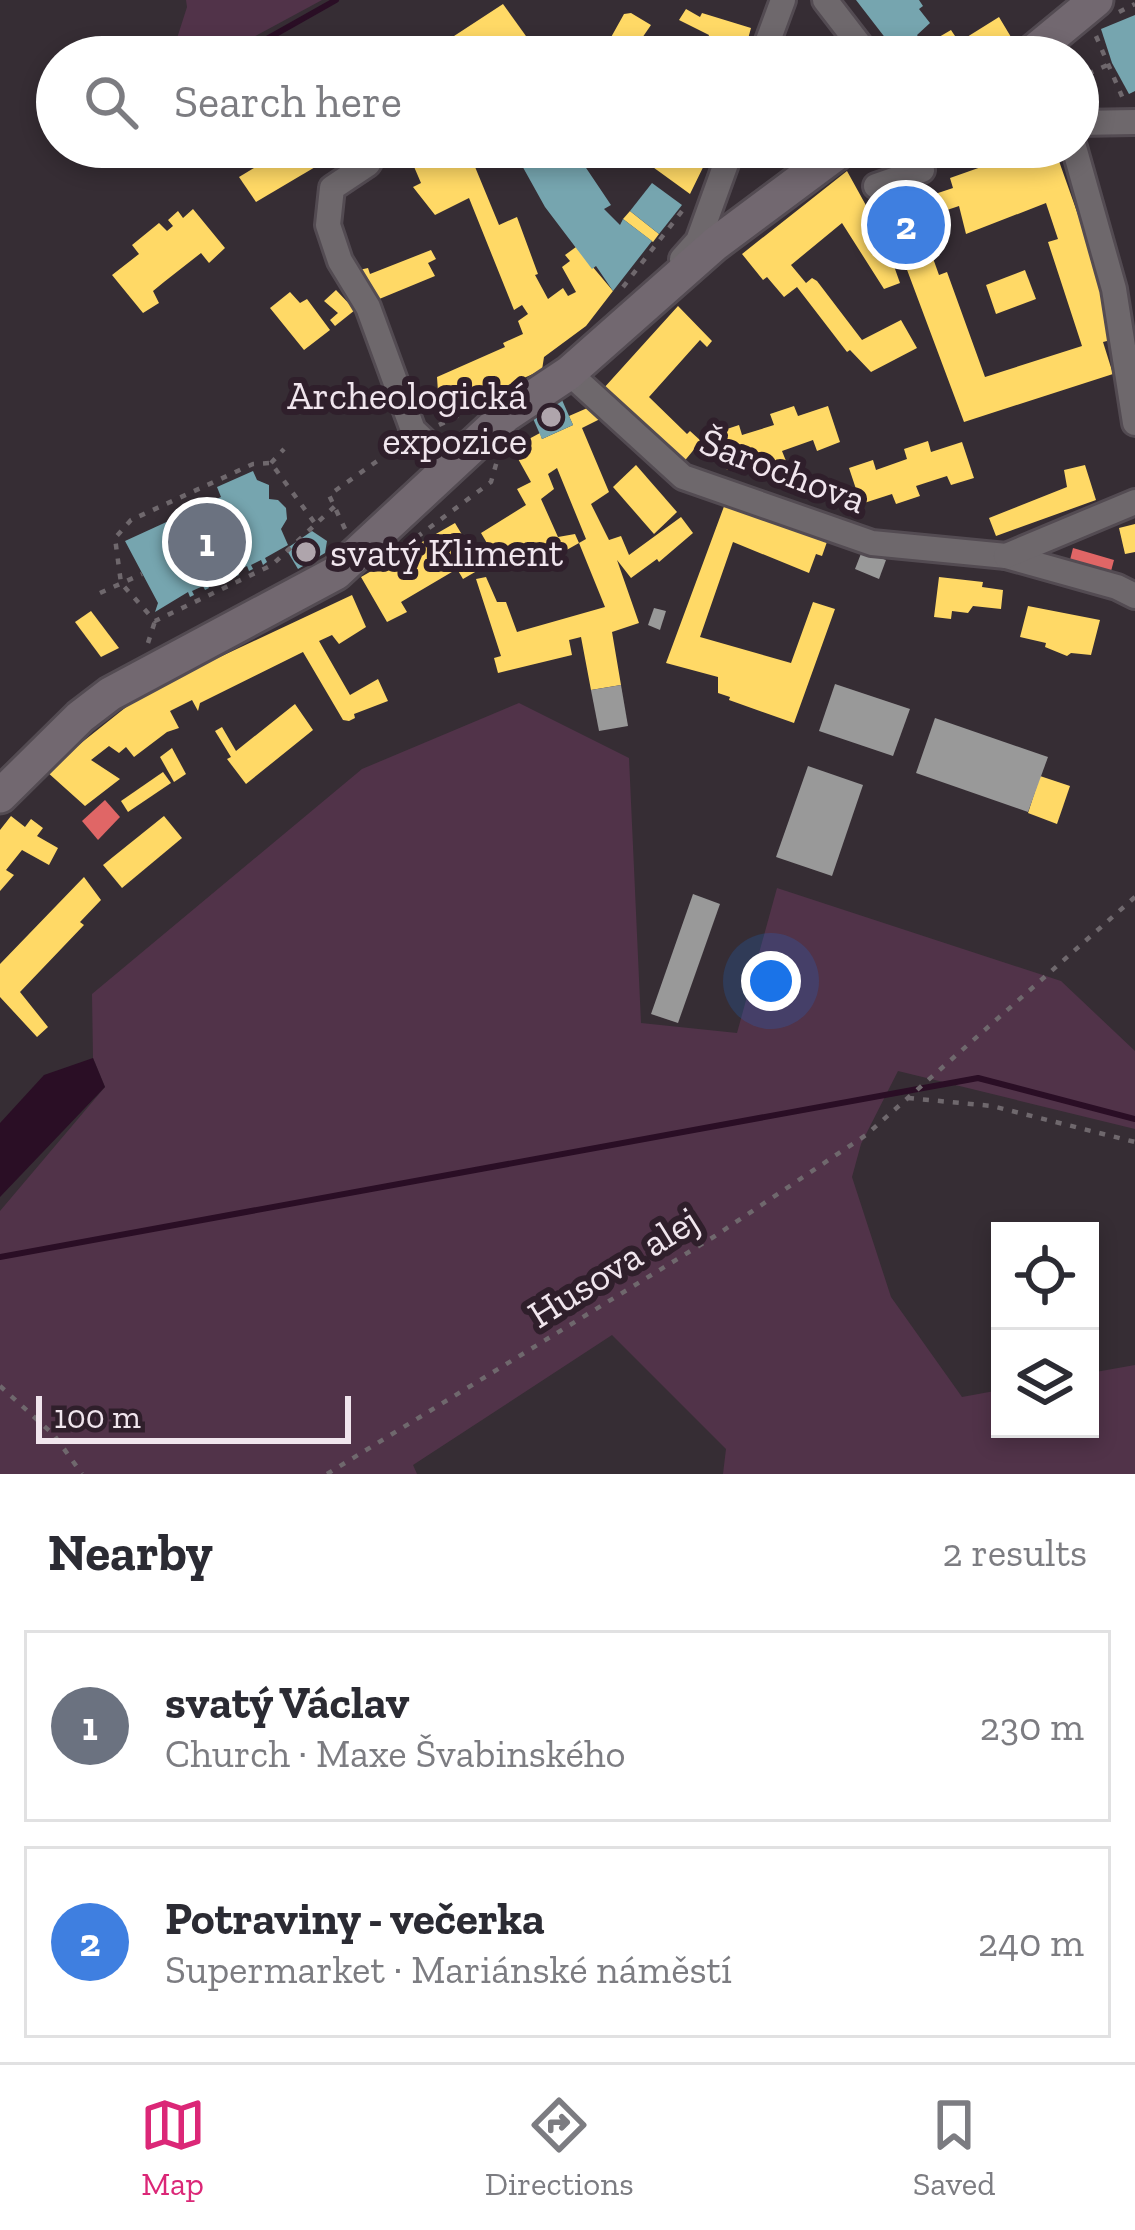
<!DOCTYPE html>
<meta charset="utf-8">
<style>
body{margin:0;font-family:"Zilla Slab",serif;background:#f7f7f7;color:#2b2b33}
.controls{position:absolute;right:36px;bottom:36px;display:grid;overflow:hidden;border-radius:0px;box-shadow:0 6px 18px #0003}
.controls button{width:108px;height:108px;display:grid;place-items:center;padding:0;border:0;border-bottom:3px solid #e1e1e2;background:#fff;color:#2b2b33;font:60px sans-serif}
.scale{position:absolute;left:36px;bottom:30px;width:315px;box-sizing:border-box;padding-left:12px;border:6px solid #f0e5ed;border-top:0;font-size:33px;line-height:42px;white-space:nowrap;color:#f0e5ed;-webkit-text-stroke:9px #2f1f2b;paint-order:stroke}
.you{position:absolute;left:771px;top:981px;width:42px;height:42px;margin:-30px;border:9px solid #fff;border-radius:50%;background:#1a73e8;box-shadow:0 0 0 18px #1a73e833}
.badge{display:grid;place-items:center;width:78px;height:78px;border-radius:50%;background:#db2777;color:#fff;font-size:39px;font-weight:700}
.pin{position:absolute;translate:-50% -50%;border:6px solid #fff;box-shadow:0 3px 12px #0006}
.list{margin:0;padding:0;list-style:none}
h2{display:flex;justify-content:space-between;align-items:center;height:156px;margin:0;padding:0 48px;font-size:51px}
h2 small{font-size:39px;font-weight:400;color:#7c7c81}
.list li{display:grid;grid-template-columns:78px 1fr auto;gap:36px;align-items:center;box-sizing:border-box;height:192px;margin:0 24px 24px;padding:0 24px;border:3px solid #e1e1e2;border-radius:0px}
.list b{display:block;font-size:45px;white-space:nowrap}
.list p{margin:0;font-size:39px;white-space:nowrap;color:#7c7c81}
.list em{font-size:39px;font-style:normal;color:#7c7c81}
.icon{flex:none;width:66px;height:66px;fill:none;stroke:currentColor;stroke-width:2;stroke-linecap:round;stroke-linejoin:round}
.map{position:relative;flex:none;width:1135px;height:1474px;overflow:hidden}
.search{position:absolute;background:#fff;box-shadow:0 6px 18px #0003;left:36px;right:36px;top:36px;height:132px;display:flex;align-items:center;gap:30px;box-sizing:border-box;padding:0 42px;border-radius:66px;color:#7c7c81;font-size:45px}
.sheet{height:588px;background:#fff}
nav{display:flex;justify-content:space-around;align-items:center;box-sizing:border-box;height:168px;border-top:3px solid #e1e1e2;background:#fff;font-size:33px;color:#7c7c81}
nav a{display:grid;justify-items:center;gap:6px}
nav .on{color:#db2777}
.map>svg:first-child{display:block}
</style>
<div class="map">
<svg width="1135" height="1474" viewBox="0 0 1135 1474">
<rect width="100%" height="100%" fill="#362d34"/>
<g fill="#513349">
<polygon points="186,0 322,0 250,39 236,57 171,57 187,7"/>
<polygon points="519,703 629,758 641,1023 737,1033 777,888 1061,981 1135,1051 1135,1129 898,1071 861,1144 852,1177 891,1297 962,1397 1000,1390 1000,1429 1090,1429 1090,1373 1135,1365 1135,1474 723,1474 726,1449 612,1335 413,1465 417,1474 0,1474 0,1211 105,1087 93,1058 92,994 362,769"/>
</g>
<polygon fill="#2a0e25" points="93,1058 105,1087 0,1197 0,1123 44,1075"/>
<g fill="#ffd966" fill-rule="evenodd">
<polygon points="503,4 541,57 464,57 451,38"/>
<polygon points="686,9 700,17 702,13 751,28 743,57 698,57 697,48 705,47 709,35 679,20"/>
<polygon points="631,13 651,25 640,41 671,57 600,57 624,14"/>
<polygon points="999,17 1017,47 1000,57 935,57 947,50 939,37 951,30 959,42"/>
<polygon points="289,147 349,147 256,202 239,177"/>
<polygon points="444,147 448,147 457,168 473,162 499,225 517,217 538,274 535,275 548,299 563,288 568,296 576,292 562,267 570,261 565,255 576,247 613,291 586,326 544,357 542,370 438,416 431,396 438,392 437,377 505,347 503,343 523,334 518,321 528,314 522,305 514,310 469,198 435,215 413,187 421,183 412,162"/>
<polygon points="511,147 542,147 519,162"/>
<polygon points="599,147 679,147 684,150 685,147 713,147 690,194 628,149 621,161"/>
<polygon points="1038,147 1054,147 1105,291 1111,340 1103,342 1113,374 964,422 888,219 915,208 939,275 947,272 985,377 1082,346 1048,242 1058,239 1046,203 966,234 959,206 941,212 935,194 953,188 950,178"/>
<polygon points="847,171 884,238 900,283 884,289 842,223 791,265 806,283 812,278 817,281 862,340 901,320 917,348 871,372 850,350 847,352 797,287 784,297 767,277 763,280 742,254"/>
<polygon points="193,209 225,248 209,263 201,253 164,282 153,291 159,303 143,313 112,275 139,254 132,245 159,223 167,231 173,226 168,220 178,211 183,218"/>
<polygon points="630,211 659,234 653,242 623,219"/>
<polygon points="431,250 436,259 428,263 435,276 372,302 359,270 368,268 370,274"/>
<polygon points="1025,270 1036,299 996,314 986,285"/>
<polygon points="336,290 355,310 335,326 330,320 338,313 324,301"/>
<polygon points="290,292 300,303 307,299 330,330 304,350 270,308"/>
<polygon points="678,306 712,341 707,347 700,340 649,397 687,434 690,431 701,441 682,464 603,389"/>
<path d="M592 406 600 419 582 428 609 492 591 504 609 540 621 536 629 555 681 517 693 533 659 562 657 559 631 578 617 560 639 623 612 632 621 685 591 690 581 637 569 640 572 655 498 673 494 658 501 656 476 579 486 577 497 602H506L517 632 605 607 579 543 540 565 538 553 504 572 481 533 526 505 517 489 531 482 512 448 540 433 542 439 573 425 569 416ZM557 468 586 539 579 543 575 534 558 537 541 499 554 489 548 474Z"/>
<polygon points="794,406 798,416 828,406 840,442 817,451 813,440 782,451 786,461 762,469 758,459 727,470 715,433 739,425 742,435 774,425 770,414"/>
<polygon points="928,441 931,452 962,442 974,478 951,485 947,476 916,486 920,496 896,504 892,494 861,504 849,468 873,460 876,470 907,459 904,449"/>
<polygon points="636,465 677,512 654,534 613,487"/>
<polygon points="1085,465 1096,500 996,536 989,518 1067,487 1064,470"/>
<polygon points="726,501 828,539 822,556 816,554 809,573 733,542 700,637 791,663 813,602 835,609 794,723 729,700 730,697 718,693 718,677 666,663"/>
<polygon points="455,523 482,568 463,579 457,569 401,602 407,612 387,622 361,577"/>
<polygon points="1135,524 1135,552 1125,554 1119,528"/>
<polygon points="939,577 983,582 982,587 1003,590 1001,609 973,606 968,613 952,611 951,619 934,617"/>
<polygon points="352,595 366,627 339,644 332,635 319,641 350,695 378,679 388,701 354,714 355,718 349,721 343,720 303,652 200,703 198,711 192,700 170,711 179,728 167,732 134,757 126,747 119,753 109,746 91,760 120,779 85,806 46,771 145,692"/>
<polygon points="1028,606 1100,620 1091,655 1071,653 1067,656 1045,647 1046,643 1020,637"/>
<polygon points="91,611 119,648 101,657 75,622"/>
<polygon points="295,704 313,730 246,784 227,759 231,757 215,731 222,727 236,751"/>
<polygon points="172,748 186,774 174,782 160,757"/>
<polygon points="163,772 171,783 128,812 121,801"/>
<polygon points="1040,776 1070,786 1057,824 1028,813"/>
<polygon points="11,816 25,827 31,819 43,828 37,836 58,848 49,865 22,850 6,870 14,875 0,891 0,830"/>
<polygon points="164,816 182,838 122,888 103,865"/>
<polygon points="84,877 101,900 80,922 84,925 20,992 48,1027 37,1037 0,997 0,964"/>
</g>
<g fill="#e06666">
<polygon points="1073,548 1114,560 1110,575 1069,564"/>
<polygon points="105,800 120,817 98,840 82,821"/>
</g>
<g fill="#76a5af">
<polygon points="856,0 919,0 923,6 919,9 930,23 917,35 931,57 900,57"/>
<polygon points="1135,15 1135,91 1129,94 1112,63 1101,29"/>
<polygon points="402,147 444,147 409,163"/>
<polygon points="542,147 563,147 568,154 574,150 611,205 604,209 620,225 623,219 652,241 613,291 596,266 592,269 545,207 520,162"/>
<polygon points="652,183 682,205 659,234 630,211"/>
<polygon points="559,393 573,425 542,439 528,407"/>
<polygon points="253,471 257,480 269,485 269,499 278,500 286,508 287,519 281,529 288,545 265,558 267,562 263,565 261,560 251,565 253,569 249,571 247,566 237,571 239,575 234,577 232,573 222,578 224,582 220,584 218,579 207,584 209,588 205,590 203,586 192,591 194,595 190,597 188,592 155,612 158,603 125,541 221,497 217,487"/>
<polygon points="312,531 327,541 325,553 298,569 286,549"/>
</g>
<g fill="#999">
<polygon points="862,551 886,560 879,579 855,569"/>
<polygon points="654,608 666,611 660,630 648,625"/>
<polygon points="835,684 910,709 893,756 819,731"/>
<polygon points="621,685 628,726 599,731 591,690"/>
<polygon points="935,718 1048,757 1028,812 916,773"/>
<polygon points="808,766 863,785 832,876 776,857"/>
<polygon points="693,894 720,904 678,1023 651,1014"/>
</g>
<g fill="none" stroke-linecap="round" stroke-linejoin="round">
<g stroke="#2a0e25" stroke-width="6">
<polyline points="235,57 336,0"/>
<polyline points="0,1257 978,1078 1135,1119"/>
</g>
<defs>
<g id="minor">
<polyline points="825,0 869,57"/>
<polyline points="762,57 783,0"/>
<polyline points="1078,123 1135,122"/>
<polyline points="378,147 368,164 332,188 328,225 340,261 368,307 413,430 451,466"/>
<polyline points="916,147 916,149"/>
<polyline points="1074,147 1114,289 1135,423"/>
<polyline points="876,186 922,170"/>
<polyline points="682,259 698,241 732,147"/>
<polyline points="569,373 683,477 872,543 1006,556 1117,587 1135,596"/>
<polyline points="1006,556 1135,502"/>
</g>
<g id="major">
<polyline points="1027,57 1096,0"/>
<polyline points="0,796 80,717 110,694 336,573 506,415 569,373 715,244 841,150 853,147"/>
</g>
</defs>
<use href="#minor" stroke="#534b52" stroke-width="30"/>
<use href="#major" stroke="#534b52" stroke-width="39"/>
<g stroke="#6f686d" stroke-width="4.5" stroke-dasharray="6 9" stroke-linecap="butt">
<polyline points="1119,12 1135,4"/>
<polyline points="1096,36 1124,101"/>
<polyline points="1078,70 1081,77 1112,63"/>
<polyline points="623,287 686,206"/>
<polyline points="439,425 472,409"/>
<polyline points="271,463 284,449"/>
<polyline points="314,522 271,463 253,464 131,520 115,538 121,583 155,621 272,565 335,506"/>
<polyline points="345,529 329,495 397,447"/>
<polyline points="417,537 491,482 497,461"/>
<polyline points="100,593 142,574"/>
<polyline points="148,643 155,621"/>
<polyline points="908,1098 992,1106 1135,1142"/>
<polyline points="0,1386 54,1435 82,1474"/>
<polyline points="327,1474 715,1236 866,1135 1135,897"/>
</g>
<use href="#minor" stroke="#6e686c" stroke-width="24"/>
<use href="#major" stroke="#726870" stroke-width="33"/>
</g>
<g fill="#afa5ac" stroke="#2f1f2b" stroke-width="4.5">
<circle cx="551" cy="417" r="12"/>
<circle cx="306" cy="552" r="12"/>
</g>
<g text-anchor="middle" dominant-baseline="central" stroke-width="12" stroke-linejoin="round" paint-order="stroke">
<g font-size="39" fill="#f0e5ed" stroke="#2f1f2b" text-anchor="end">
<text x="527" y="395">Archeologická<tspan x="527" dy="45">expozice</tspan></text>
<text x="330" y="552" text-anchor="start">svatý Kliment</text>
</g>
<g font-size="39" fill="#f0e5ed" stroke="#2f1f2b">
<text transform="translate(783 470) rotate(21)">Šarochova</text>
<text transform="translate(613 1267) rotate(-32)">Husova alej</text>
</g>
</g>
</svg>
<div class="controls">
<button><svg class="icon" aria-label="locate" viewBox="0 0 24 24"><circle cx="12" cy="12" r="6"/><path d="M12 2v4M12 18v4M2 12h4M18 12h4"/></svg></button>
<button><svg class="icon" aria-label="layers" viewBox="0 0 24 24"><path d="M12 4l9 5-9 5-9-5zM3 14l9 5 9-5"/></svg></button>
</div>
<div class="scale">100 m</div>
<div class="you"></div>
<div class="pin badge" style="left:207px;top:542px;background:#6b7280">1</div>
<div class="pin badge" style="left:906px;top:225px;background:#3f7fe0">2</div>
<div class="search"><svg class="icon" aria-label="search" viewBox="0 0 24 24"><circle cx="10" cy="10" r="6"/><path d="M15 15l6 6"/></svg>Search here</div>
</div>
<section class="sheet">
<h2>Nearby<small>2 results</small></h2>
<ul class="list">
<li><span class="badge" style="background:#6b7280">1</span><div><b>svatý Václav</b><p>Church · Maxe Švabinského</p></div><em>230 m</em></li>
<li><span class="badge" style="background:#3f7fe0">2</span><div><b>Potraviny - večerka</b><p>Supermarket · Mariánské náměstí</p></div><em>240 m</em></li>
</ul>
</section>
<nav>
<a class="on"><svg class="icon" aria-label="map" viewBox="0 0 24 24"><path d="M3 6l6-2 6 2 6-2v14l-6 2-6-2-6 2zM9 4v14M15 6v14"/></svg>Map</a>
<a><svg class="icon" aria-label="directions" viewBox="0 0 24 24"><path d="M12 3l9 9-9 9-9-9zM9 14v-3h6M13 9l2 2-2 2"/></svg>Directions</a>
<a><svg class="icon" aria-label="saved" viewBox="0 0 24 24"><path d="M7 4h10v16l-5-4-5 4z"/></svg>Saved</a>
</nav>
